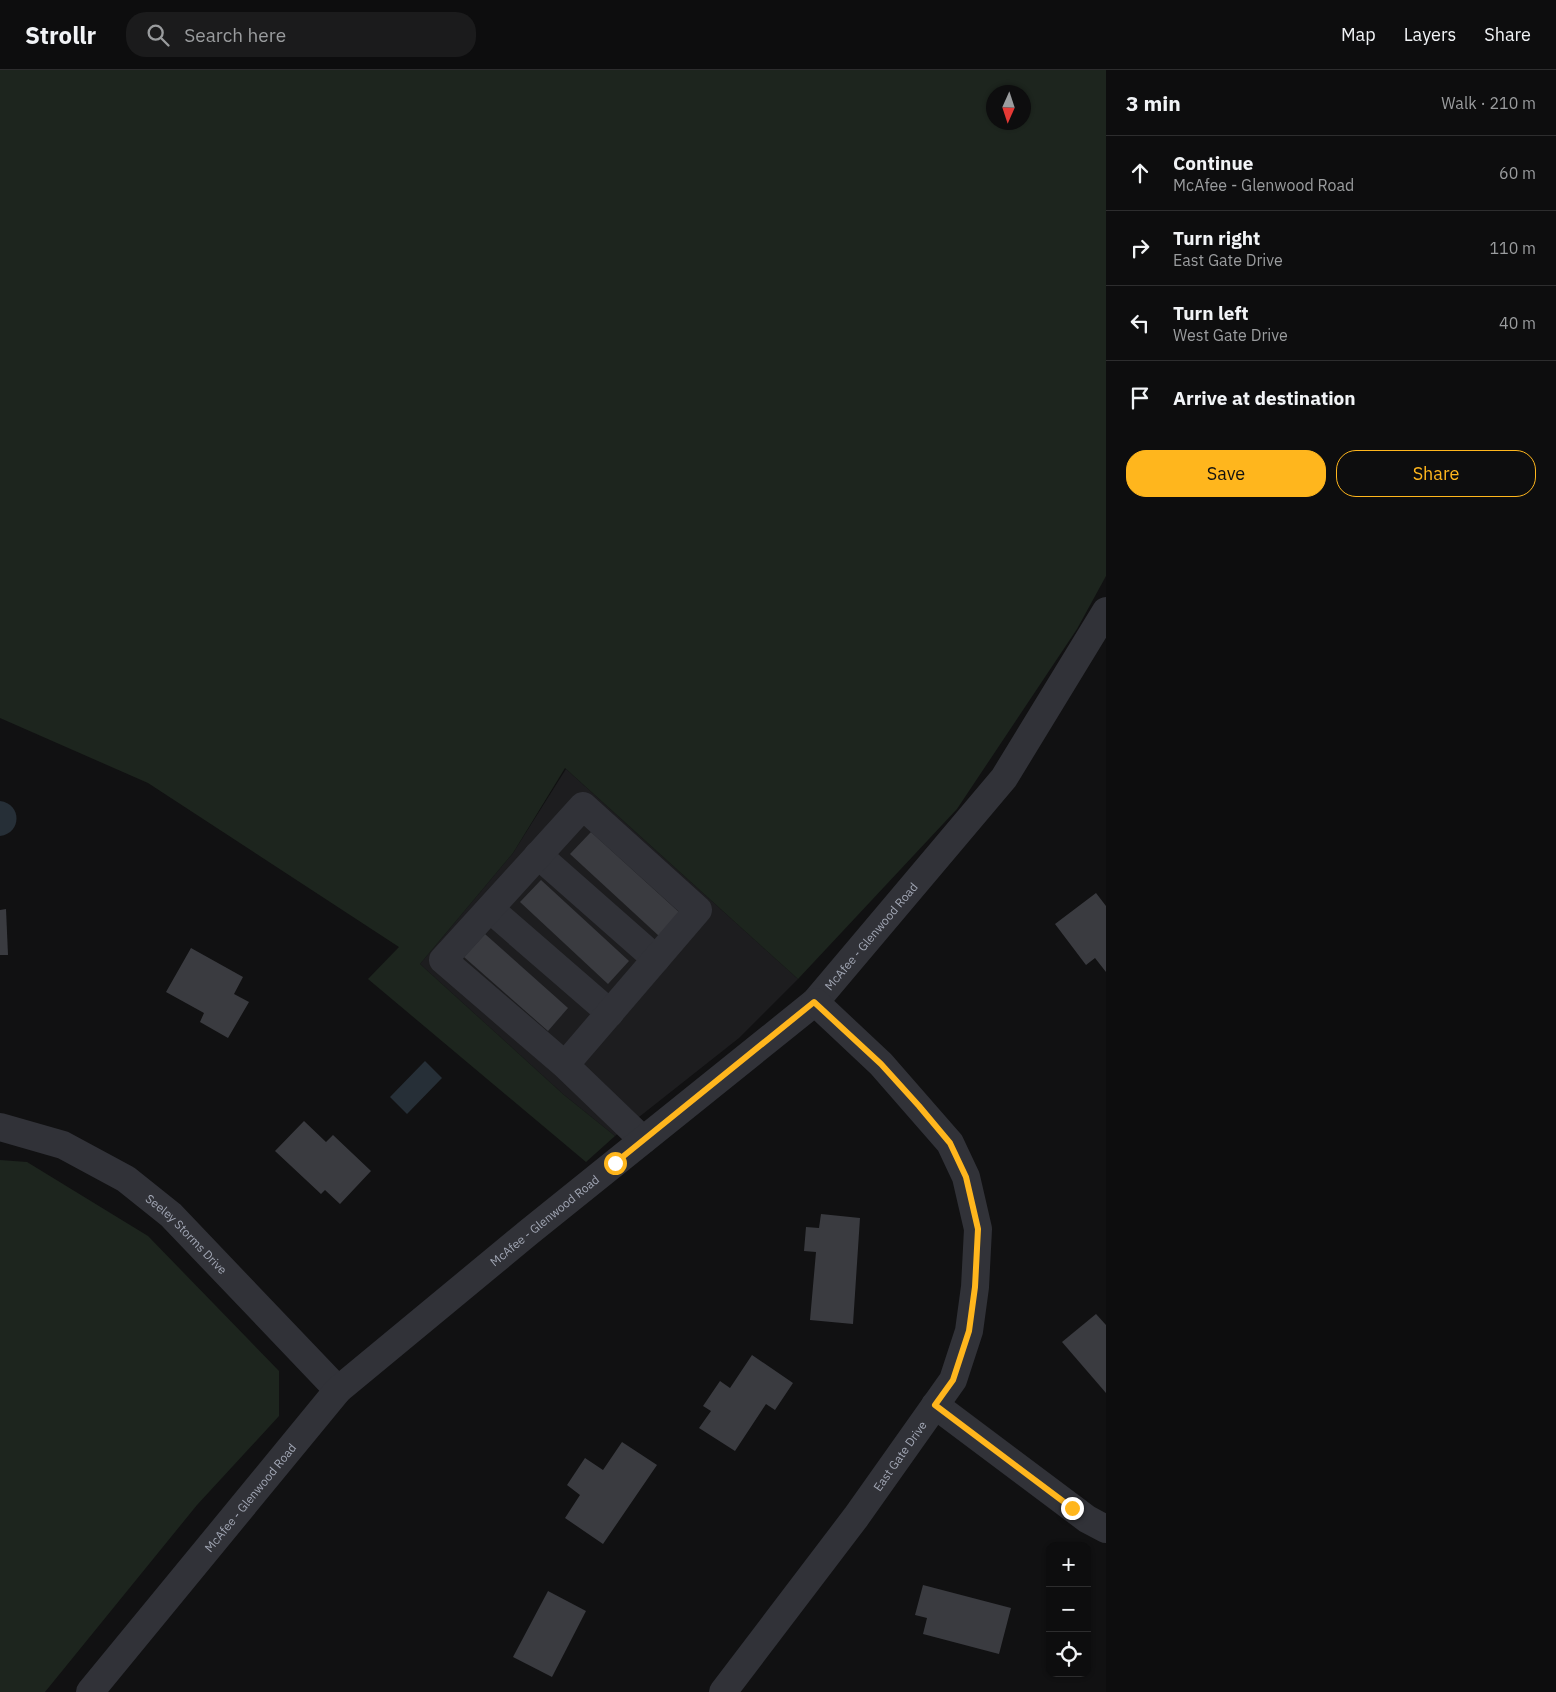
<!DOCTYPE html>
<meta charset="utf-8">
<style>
body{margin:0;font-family:"IBM Plex Sans",sans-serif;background:#1b1b1c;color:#f1f3f6}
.controls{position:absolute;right:15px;bottom:15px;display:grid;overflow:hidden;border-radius:10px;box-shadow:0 1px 4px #0004}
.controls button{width:45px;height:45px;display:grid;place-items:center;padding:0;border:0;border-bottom:1px solid #2d2d2e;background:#0d0d0e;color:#f1f3f6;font:25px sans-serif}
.compass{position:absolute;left:986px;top:15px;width:45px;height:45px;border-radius:50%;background:#0d0d0e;box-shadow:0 1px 4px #0004;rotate:183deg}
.stop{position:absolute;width:15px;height:15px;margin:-11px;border:4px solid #ffb61d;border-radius:50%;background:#fff}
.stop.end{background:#ffb61d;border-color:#fff;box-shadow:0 1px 5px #0008}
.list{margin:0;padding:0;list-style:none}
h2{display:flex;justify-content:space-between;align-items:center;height:65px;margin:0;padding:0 20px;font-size:21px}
h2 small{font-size:16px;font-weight:400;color:#9a9c9e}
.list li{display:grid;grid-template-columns:32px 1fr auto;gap:15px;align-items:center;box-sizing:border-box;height:75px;padding:0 20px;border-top:1px solid #2d2d2e}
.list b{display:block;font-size:19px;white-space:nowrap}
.list p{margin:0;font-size:16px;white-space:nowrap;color:#9a9c9e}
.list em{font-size:16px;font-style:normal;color:#9a9c9e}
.actions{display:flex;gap:10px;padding:15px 20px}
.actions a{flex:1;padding:11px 0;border:1px solid #ffb61d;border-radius:20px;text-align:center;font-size:18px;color:#ffb61d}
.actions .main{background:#ffb61d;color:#111}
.icon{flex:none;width:28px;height:28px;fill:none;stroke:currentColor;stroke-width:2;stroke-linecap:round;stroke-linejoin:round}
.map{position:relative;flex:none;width:1106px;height:1622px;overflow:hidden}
header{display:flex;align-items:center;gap:30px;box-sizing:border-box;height:70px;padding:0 25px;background:#0d0d0e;border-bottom:1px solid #2d2d2e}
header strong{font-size:24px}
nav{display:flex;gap:28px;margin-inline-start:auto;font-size:18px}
.search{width:350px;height:45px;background:#1b1b1c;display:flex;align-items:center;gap:12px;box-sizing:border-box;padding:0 18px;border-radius:20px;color:#9a9c9e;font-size:19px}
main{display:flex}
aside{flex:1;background:#0d0d0e}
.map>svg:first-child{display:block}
</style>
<header>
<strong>Strollr</strong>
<div class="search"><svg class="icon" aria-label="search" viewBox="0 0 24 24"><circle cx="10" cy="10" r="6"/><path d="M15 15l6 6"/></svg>Search here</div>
<nav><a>Map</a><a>Layers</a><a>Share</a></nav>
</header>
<main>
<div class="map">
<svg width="1106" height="1622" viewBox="0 0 1106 1622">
<rect width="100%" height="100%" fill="#111112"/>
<polygon fill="#1d1d1f" points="566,699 798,909 739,968 615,1066 564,1025 420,894 513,783"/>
<g fill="#1d251e" fill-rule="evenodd">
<path d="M0 0H1106V506L1077 559 957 739 798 909 565 698 513 783 420 894 564 1025 615 1066 586 1092 368 909 399 877 148 713 0 648ZM1024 22V52H994V22Z"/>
<polygon points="0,1090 27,1092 148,1166 279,1301 279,1346 197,1435 45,1622 0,1622"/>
</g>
<g fill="#262f37">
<path d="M0 731C22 734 22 763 0 766Z"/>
<polygon points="425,991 442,1008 407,1044 390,1027"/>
</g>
<g fill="#3a3b40">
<polygon points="591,762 680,843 659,866 570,784"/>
<polygon points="541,810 629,891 608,914 520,832"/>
<polygon points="1096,823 1106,836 1106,902 1095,888 1086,895 1055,854"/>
<polygon points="6,839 8,885 0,885 0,840"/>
<polygon points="485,864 568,938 548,961 464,887"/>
<polygon points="191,878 243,907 234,924 249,932 228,968 200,952 204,943 166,922"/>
<polygon points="304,1051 326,1072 333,1065 371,1101 340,1134 325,1120 321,1124 275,1081"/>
<polygon points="821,1144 860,1148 853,1254 810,1250 816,1182 804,1181 806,1157 819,1158"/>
<polygon points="1096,1244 1106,1255 1106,1323 1062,1272"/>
<polygon points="752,1285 793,1313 775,1340 766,1334 735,1381 699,1358 711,1341 703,1336 720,1311 730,1318"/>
<polygon points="622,1372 657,1395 603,1474 565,1448 580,1425 567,1415 585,1388 603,1400"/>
<polygon points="923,1515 1011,1538 999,1584 923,1564 927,1548 915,1545"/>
<polygon points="548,1521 586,1541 552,1607 513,1587"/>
</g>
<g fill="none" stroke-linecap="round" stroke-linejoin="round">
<g stroke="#313238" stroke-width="28">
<polyline points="538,785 656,889"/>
<polyline points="490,839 610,943"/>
<polyline points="565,995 443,890 583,736 698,840 565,995 643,1070"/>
<path id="s1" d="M0 1057 63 1075 126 1109 171 1145 338 1320"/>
<polyline points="935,1335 1087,1449 1106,1459"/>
<path id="s2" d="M90 1622 338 1320 529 1162 815 932 1004 708 1106 541"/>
<path id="s3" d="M723 1622 856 1447 953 1310 969 1261 975 1217 978 1159 966 1107 950 1073 881 994 815 932"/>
</g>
</g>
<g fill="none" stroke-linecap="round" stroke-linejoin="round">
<polyline stroke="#ffb61d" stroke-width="6" points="615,1093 814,932 881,994 919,1036 950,1073 966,1107 978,1159 975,1217 969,1261 953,1310 935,1335 1072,1438"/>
</g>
<g text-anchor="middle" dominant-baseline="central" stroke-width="5" stroke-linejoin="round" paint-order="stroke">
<g font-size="12" fill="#a1a6b4" stroke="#0c0c0d">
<text stroke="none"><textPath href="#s2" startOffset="1092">McAfee - Glenwood Road</textPath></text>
<text stroke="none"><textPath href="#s2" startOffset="658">McAfee - Glenwood Road</textPath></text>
<text stroke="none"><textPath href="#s1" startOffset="219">Seeley Storms Drive</textPath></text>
<text stroke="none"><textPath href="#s3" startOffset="295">East Gate Drive</textPath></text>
<text stroke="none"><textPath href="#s2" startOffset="252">McAfee - Glenwood Road</textPath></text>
</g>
</g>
</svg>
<div class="controls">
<button>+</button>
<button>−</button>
<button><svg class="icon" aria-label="locate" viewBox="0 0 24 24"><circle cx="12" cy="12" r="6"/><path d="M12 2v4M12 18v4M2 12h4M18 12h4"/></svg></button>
</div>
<svg class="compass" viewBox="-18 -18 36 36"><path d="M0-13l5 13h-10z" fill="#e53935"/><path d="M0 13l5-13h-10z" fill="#9a9c9e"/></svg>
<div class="stop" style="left:615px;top:1093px"></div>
<div class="stop end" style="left:1072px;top:1438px"></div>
</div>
<aside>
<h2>3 min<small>Walk · 210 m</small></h2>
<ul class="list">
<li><svg class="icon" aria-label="ahead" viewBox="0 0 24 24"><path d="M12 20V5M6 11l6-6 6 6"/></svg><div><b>Continue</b><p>McAfee - Glenwood Road</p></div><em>60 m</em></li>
<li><svg class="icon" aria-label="right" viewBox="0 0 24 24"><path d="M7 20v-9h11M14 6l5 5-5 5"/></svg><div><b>Turn right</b><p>East Gate Drive</p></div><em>110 m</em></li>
<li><svg class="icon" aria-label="left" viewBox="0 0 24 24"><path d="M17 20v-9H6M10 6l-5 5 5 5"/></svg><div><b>Turn left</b><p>West Gate Drive</p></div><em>40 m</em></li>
<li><svg class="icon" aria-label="arrive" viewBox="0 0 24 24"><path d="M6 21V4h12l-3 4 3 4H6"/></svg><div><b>Arrive at destination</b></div></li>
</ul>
<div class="actions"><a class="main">Save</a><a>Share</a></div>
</aside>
</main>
